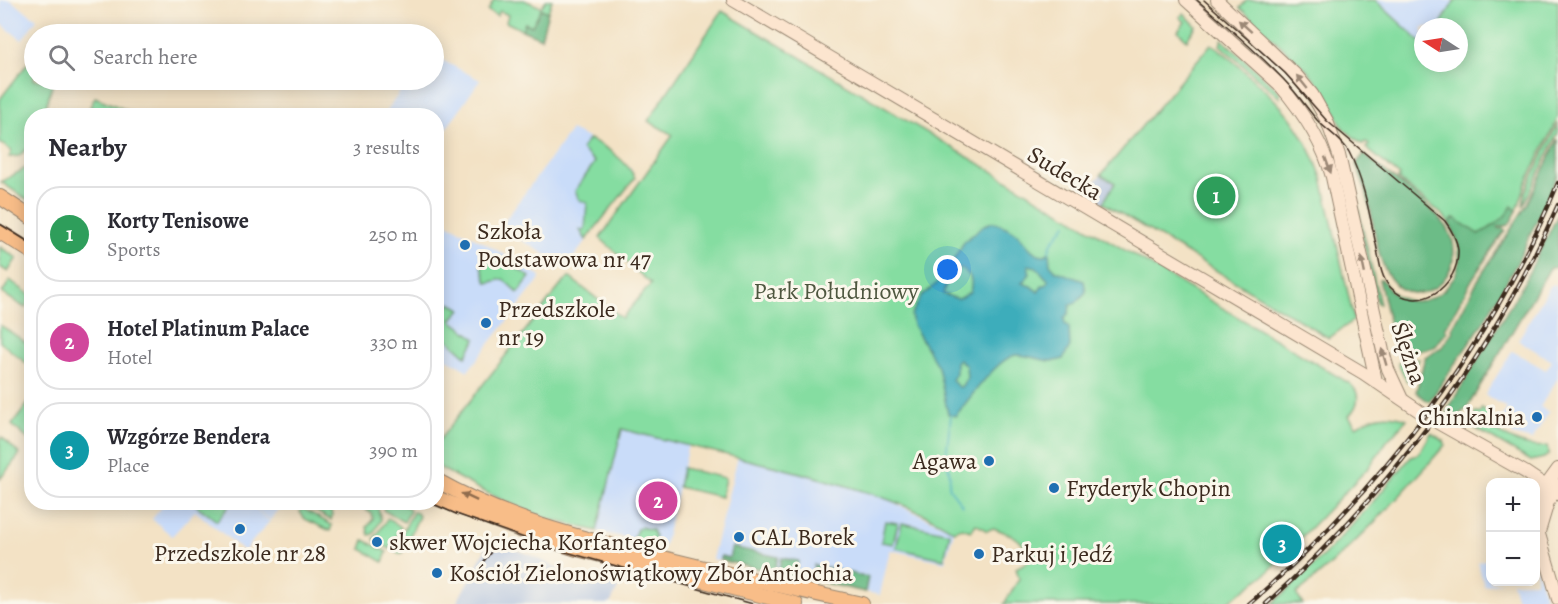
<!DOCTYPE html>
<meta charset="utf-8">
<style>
body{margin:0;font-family:Alegreya,serif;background:#f7f7f7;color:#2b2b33}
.controls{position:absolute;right:18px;bottom:18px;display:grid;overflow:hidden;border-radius:12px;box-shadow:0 3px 15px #0003}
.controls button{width:54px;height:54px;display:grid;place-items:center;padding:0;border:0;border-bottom:2px solid #e1e1e2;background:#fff;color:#2b2b33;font:30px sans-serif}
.compass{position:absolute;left:1414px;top:18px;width:54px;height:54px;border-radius:50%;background:#fff;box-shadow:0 3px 15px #0003;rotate:282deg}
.you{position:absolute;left:948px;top:270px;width:21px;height:21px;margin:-15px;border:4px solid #fff;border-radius:50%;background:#1a73e8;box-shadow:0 0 0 9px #1a73e833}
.badge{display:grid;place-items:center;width:39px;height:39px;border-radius:50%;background:#1f6fb2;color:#fff;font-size:20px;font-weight:700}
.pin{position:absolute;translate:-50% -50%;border:3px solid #fff;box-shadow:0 2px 6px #0006}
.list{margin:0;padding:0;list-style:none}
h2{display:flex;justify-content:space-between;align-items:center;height:78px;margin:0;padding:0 24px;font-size:26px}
h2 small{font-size:20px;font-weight:400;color:#7c7c81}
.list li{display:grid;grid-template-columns:39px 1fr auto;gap:18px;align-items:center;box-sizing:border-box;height:96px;margin:0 12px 12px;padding:0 12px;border:2px solid #e1e1e2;border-radius:24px}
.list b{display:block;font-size:22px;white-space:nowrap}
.list p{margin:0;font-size:20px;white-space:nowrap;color:#7c7c81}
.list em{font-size:20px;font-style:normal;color:#7c7c81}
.icon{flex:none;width:33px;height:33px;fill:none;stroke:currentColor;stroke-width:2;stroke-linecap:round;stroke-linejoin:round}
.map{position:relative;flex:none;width:1558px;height:604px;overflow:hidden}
.search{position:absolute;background:#fff;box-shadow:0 3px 15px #0003;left:24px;top:24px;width:420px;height:66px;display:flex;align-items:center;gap:15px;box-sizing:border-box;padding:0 21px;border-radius:33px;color:#7c7c81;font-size:22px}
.panel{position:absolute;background:#fff;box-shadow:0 3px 15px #0003;left:24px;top:108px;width:420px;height:402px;border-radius:24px}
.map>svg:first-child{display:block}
</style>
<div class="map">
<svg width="1558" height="604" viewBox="0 0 1558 604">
<rect width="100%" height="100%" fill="#fbf7ec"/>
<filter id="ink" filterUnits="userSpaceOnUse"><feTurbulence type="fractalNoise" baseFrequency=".0167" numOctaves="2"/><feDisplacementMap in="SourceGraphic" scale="12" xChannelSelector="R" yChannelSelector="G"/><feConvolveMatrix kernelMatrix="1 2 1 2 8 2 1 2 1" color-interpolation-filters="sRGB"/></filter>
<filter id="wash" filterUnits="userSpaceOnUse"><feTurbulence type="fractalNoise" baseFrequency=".008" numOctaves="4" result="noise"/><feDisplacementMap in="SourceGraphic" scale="24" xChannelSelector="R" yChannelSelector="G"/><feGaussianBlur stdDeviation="1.35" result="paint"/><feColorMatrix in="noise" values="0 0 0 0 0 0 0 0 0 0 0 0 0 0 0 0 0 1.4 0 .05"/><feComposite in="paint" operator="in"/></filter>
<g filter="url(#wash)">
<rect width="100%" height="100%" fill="#f3e2c5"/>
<g fill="#c9dcf9">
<polygon points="0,0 10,0 37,19 22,40 0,23"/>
<polygon points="1375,0 1455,0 1439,27 1423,27 1423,44"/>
<polygon points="434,56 480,80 437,142 436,116 384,115 408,80 434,80"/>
<polygon points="571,130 601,144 631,169 635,178 566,267 500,227"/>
<polygon points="437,219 483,242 539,275 540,279 468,371 437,353"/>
<polygon points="1551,285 1556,285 1558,292 1558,378 1540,407 1549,412 1532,440 1513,435 1501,420 1507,408 1485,395 1512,351 1546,370 1552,361 1518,340"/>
<polygon points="621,429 688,445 664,547 597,531"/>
<polygon points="738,457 818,476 875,494 951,529 954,531 945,562 890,550 880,595 712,559"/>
<polygon points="247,502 270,521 244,551 195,511 172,536 152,519 165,503"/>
<polygon points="249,503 285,503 270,520"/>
<polygon points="1490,558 1490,582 1502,582 1484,586 1478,562"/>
<polygon points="1536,563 1545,597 1544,602 1518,604 1512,582 1536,582"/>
</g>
<g fill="#b6c5de">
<polygon points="1101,175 1115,183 1103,203 1094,198 1092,184"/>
<polygon points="483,538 528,554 571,574 619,586 610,604 456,604 485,550"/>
</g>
<g fill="#85dda1" stroke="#608460" stroke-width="1.5">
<polygon points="494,0 524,0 541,7 546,0 552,0 548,12 541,9 532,26 525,23 522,30 506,22 508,15 500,11 497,16 488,11"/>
<path d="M1247 0H1375L1423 44V63H1459V27H1439L1455 0H1558V118L1525 186 1517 211 1512 207C1505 219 1491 229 1478 234L1454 218 1449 224 1444 216 1398 179 1400 176 1366 148 1369 145 1366 142 1362 144 1343 128 1327 95 1308 71 1240 8Z"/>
<path d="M722 11 1349 383C1362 393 1359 405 1349 416L1356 426C1374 415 1387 412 1407 419L1387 441 1369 467 1267 573 1225 604H1004L1019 579 1016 568 1034 558C1020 538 1016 536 993 528L987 531 976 524 971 531 962 528 954 531C923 511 887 498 853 488 777 464 699 450 622 429L597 531C580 527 563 523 547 518 508 505 472 486 437 466V443L561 285 569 277 622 318 651 284 600 238 673 135 648 121Z"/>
<polygon points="1184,13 1196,26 1187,40 1178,31 1185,22 1180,17"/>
<path d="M1242 17C1251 22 1260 31 1267 38 1296 64 1324 90 1338 127L1333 123 1301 73Z"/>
<polygon points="1222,39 1280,92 1280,98 1220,45"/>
<path d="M1211 44C1223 50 1233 61 1243 70 1283 105 1304 127 1322 178L1354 320 1329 338 1103 203 1115 183 1101 175Z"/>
<polygon points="34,55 34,80 54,80 45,109 50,111 49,115 32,116 31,145 19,156 9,157 12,151 0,143 0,99"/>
<polygon points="95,97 138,115 86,115"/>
<polygon points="1558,123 1558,133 1523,206 1525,192"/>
<path d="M589 139C606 146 627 161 635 178L586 240 580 230H585L587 203 579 200 575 191 595 162 581 149Z"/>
<polygon points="1341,144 1344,147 1380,304 1377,303"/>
<polygon points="31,165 31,202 1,182"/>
<polygon points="0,247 17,258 8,272 0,267"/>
<polygon points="500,257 530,277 518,293 503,279 487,283 481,265"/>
<polygon points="10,280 31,296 25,308 2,293"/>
<polygon points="450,303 461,309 451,320 476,339 466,356 437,330 437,322"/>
<polygon points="0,325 31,346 31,367 0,342"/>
<polygon points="1419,359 1410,381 1407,381 1398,363"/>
<polygon points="31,400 32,440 30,441 12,425"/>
<path d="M1482 408 1489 416 1491 428C1509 439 1526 449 1547 446L1549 454 1544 458 1531 461 1473 427 1475 412 1479 414Z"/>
<path d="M1431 433 1444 441 1445 445C1399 498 1351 550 1296 594L1303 604H1272C1323 560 1368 509 1411 457L1419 454Z"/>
<polygon points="2,437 20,454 0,479 0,440"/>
<polygon points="682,468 725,478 721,497 678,487"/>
<polygon points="193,503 225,503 229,506 217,521"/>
<polygon points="307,503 336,503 331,511 332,516 331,520 305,505"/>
<polygon points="370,503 378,508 381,520 373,534 369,535 367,527 373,519 371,513 366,510"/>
<polygon points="385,503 399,503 409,508 410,511 404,522 383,510"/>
<polygon points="302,508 332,525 330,531 305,519 300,512"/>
<polygon points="413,512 417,513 419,516 402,553 399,554 394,549"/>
<polygon points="388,518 401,527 390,549 375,541 374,539"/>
<polygon points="885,521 898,523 893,544 881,542"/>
<polygon points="902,523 950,533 944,559 896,548"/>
<polygon points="641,527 652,530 655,537 653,544 633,539 637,529"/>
<polygon points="364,540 387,552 383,562 361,549"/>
</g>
<g fill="#6cbc87" stroke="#547352" stroke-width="1.5">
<polygon points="541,9 548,12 541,38 522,30 525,23 532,26"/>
<polygon points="1558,139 1558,175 1517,263 1483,323 1429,402 1416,392 1425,357 1442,347 1453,331 1452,329 1478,280 1526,206"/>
<path d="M1364 154C1385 173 1438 209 1449 231 1470 274 1418 317 1390 278 1377 260 1374 225 1369 203 1366 190 1361 177 1356 164Z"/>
<path d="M1512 206 1517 211 1509 225 1498 227 1499 229 1503 228 1505 230 1473 278 1445 329 1447 331 1434 347 1405 353H1396L1379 279H1382C1406 323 1464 295 1459 250 1458 241 1454 232 1449 224L1454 218 1478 234C1491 229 1505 219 1512 206Z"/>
<polygon points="1558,215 1558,267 1550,268 1467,408 1459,415 1452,416 1446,412 1521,288"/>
<polygon points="732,547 778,557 774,572 720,560 721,556 729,558"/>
<polygon points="781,558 798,561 795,576 778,573"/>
<polygon points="814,565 868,577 865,592 811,580"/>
</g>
<path fill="#3eadbb" stroke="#3c6c6c" stroke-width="1.5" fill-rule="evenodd" d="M993 222C1001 225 1008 227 1015 232 1026 240 1030 255 1045 255L1049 252 1050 264 1056 271 1084 281 1086 292 1076 303 1070 305 1069 313 1064 318 1065 324 1069 327 1070 346 1063 359C1047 365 1033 355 1017 355 998 356 968 402 955 416L948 414 938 367 913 325 911 315 921 297 942 279 964 242 984 225ZM1028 265 1036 267 1049 281 1046 285H1043L1038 292 1033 287 1022 283 1030 274ZM961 268C971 275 973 280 970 292L958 299 943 294C944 285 953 272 961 268ZM959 359 966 366 967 378 961 387H958L952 380 956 373V362Z"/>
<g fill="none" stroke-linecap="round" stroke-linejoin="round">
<g stroke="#3eadbb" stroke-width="2">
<polyline points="1049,252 1051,244 1066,224"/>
<polyline points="951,415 946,456 950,475 949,484 950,489 962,505"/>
</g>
</g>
</g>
<g filter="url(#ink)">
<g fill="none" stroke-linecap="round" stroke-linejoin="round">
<polyline stroke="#cebda4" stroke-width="12" stroke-dasharray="12 6" stroke-linecap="butt" points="1422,413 1438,423"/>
<defs>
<g id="secondary">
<polyline points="733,0 1363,373 1422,413"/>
<path d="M1186 0 1279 84C1302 111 1323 142 1332 177L1376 381"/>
<polyline points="1217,0 1297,76 1312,94 1327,121 1339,155 1383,351 1388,369 1401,397"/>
<polyline points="1438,423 1525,472 1558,494"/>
<polyline points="1536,510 1542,491 1558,469"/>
<polyline points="1536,524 1558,599"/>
<polyline points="1539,532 1548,502 1558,485"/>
</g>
<g id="primary">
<polyline points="0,197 32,218"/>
<polyline points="0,232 32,252"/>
<path d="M436 480C498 515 561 533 630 550 707 569 784 587 862 604"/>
<polyline points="436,498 539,537 577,549 796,604"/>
</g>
</defs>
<use href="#secondary" stroke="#978672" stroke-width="14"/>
<use href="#primary" stroke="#978672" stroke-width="16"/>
<use href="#secondary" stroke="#fce5cf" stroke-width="12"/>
<use href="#primary" stroke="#f8bd88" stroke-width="14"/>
<g stroke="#3b2a1e" stroke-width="1.5">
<path d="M1197 0C1227 26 1258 52 1285 81 1297 93 1306 107 1317 120 1327 131 1342 139 1349 152 1363 179 1369 211 1375 240 1379 254 1379 276 1390 287 1418 317 1460 285 1458 250 1457 240 1451 229 1445 221L1327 121 1285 73 1204 0"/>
<polyline points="0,224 32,244"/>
<polyline points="429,502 456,514 559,550 753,604"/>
<polyline points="484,561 497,544"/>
</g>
<defs>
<g id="rail">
<path d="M1249 604C1380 491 1492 344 1558 183"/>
<path d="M1266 604C1388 494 1492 356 1558 205"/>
</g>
</defs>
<use href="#rail" stroke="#3b2a1e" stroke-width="4.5"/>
<use href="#rail" stroke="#fbf7ec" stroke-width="2" stroke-dasharray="7" stroke-linecap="butt"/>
</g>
<defs><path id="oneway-solid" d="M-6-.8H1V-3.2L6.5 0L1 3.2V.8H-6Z" transform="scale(1.5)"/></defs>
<g fill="#9c8876">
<use href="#oneway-solid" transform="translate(1245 26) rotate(-138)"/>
<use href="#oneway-solid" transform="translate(1302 82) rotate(-129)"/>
<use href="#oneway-solid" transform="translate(1328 165) rotate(70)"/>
<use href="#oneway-solid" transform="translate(1363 265) rotate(-102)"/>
<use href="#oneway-solid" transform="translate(1384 357) rotate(-106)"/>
</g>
<use fill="#906c4e" href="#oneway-solid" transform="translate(469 497) rotate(-155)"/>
</g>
<g fill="#1f6fb2" stroke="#fbf7ec" stroke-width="2">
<circle cx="465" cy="245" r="6"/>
<circle cx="486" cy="323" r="6"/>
<circle cx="1537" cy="417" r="6"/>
<circle cx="989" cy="461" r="6"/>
<circle cx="1054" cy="488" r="6"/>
<circle cx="240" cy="529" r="6"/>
<circle cx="739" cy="537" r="6"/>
<circle cx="377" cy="542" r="6"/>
<circle cx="979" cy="554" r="6"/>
<circle cx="437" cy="573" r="6"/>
</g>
<g text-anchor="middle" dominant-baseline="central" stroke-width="6" stroke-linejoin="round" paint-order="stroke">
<g font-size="24" fill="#3b2a1e" stroke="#fbf7ec">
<text transform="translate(1065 173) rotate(31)">Sudecka</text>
<text transform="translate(1409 353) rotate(71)">Ślężna</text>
</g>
<g font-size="24" fill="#3b2a1e" stroke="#fbf7ec" text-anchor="start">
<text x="477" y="231">Szkoła<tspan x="477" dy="28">Podstawowa nr 47</tspan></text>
<text x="498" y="309">Przedszkole<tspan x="498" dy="28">nr 19</tspan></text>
<text x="1525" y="417" text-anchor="end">Chinkalnia</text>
<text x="977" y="461" text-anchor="end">Agawa</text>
<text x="1066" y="488">Fryderyk Chopin</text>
<text x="751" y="537">CAL Borek</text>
<text x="389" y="542">skwer Wojciecha Korfantego</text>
<text x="240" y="553" text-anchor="middle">Przedszkole nr 28</text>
<text x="991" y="554">Parkuj i Jedź</text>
<text x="449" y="573">Kościół Zielonoświątkowy Zbór Antiochia</text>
</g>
<g font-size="24" fill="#4e573f" stroke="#fbf7ec">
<text x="836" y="291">Park Południowy</text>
</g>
</g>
</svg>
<div class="controls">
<button>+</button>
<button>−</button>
</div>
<svg class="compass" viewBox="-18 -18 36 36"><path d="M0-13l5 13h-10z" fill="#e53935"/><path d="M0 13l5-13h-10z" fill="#7c7c81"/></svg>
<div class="you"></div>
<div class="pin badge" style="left:1216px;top:196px;background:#2e9e5b">1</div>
<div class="pin badge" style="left:658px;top:501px;background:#d1479c">2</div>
<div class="pin badge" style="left:1282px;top:544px;background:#0f9aa8">3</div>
<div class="search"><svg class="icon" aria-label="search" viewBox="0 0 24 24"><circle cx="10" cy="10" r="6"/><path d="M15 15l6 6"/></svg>Search here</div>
<section class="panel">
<h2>Nearby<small>3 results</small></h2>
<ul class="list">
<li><span class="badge" style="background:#2e9e5b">1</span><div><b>Korty Tenisowe</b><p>Sports</p></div><em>250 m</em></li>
<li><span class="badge" style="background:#d1479c">2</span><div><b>Hotel Platinum Palace</b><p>Hotel</p></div><em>330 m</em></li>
<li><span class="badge" style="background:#0f9aa8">3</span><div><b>Wzgórze Bendera</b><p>Place</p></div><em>390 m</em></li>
</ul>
</section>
</div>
